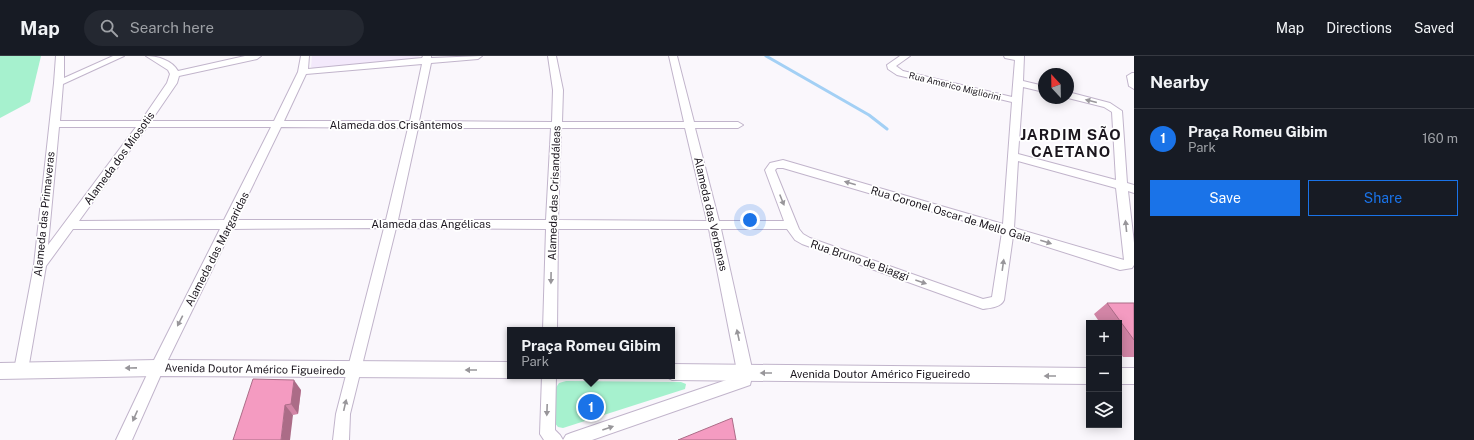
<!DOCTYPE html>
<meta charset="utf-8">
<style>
body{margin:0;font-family:"Public Sans",sans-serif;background:#242831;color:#f1f3f6}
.controls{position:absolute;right:12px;bottom:12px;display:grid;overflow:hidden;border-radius:0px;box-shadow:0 2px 10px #0003}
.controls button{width:36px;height:36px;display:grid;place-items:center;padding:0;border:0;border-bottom:1px solid #363941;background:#171b24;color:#f1f3f6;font:20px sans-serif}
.compass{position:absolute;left:1038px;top:12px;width:36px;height:36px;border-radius:50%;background:#171b24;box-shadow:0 2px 10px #0003;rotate:338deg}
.you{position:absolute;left:750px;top:164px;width:14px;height:14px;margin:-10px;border:3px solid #fff;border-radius:50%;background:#1a73e8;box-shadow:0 0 0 6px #1a73e833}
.badge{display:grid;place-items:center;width:26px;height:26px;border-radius:50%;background:#1a73e8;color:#fff;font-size:13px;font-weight:700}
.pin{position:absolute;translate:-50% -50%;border:2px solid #fff;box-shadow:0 1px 4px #0006}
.popup{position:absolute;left:507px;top:271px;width:168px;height:52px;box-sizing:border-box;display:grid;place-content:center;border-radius:0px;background:#171b24;filter:drop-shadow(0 1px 3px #0005);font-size:13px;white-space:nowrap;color:#9ea1a6}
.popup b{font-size:15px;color:#f1f3f6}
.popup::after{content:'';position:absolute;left:50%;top:100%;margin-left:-8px;border:8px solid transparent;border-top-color:#171b24}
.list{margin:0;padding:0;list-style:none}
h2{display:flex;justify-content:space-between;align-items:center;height:52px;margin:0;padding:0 16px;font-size:17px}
h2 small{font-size:13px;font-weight:400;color:#9ea1a6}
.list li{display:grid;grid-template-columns:26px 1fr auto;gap:12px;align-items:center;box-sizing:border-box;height:60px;padding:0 16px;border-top:1px solid #363941}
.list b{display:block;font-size:15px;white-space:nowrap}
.list p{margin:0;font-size:13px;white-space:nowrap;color:#9ea1a6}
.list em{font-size:13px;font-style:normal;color:#9ea1a6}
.actions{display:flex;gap:8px;padding:12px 16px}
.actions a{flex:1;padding:9px 0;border:1px solid #1a73e8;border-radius:0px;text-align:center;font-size:14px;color:#1a73e8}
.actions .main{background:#1a73e8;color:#fff}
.icon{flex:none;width:22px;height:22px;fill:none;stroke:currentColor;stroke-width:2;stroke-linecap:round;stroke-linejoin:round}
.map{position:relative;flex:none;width:1134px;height:384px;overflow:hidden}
header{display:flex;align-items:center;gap:24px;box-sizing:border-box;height:56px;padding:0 20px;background:#171b24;border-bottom:1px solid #363941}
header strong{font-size:19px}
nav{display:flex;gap:22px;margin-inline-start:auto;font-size:14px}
.search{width:280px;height:36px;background:#242831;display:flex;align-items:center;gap:10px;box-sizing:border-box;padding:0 14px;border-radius:22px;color:#9ea1a6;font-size:15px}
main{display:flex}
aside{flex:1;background:#171b24}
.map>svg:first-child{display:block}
</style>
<header>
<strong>Map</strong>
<div class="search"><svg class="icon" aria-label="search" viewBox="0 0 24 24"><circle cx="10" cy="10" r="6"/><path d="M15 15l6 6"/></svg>Search here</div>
<nav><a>Map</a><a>Directions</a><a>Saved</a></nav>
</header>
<main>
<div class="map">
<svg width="1134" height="384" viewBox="0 0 1134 384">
<rect width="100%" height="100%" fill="#faf7fc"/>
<polygon fill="#f3e9fb" points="312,0 420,0 416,2 315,13 311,11"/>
<g fill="#a6f1ce">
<polygon points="0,0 41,0 30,46 0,62"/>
<polygon points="566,325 681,326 686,328 685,333 563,372 558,371 554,366 555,333 559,327"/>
</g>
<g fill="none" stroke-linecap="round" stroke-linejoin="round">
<polyline stroke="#a3d0f5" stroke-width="3" points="766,0 869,59 887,73"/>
<defs>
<g id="minor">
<path d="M56 0H64V22L113 0H124L63 28 60 65H141L167 27 170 18 168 14 146 0C157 0 172 4 178 15L245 0H261L257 3 179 20 177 27 151 65H274L298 16 301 0H309L308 13 422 2 423 0H431V2L482 0 478 3 431 7 419 65 552 66 553 34 548 0H556L563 34 562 66H684L669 0H677L694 66H738L743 69 738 72H695L719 165H784L765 114 770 107 783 104 1003 168 1012 46 897 19 888 13 887 9 900 0H910L896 10 903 15 1012 41 1015 4 1005 2 1004 0H1024L1023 25 1044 30V36L1023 31 1018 98 1116 124 1112 56 1104 51 1068 42V36L1110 47 1122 55 1127 127 1134 129V137L1128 135 1134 187V209L1132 212 1120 214 1013 180 1004 244C1001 251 991 252 983 253L802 188 795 184 787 173H721L753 317 750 329 592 384H563L566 379 571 377 738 320 709 173H558L557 274H543L546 173 396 172 350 358 349 384H333L336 358 384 172 232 173 163 314 132 384H116L152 308 220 173H73L46 210 28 314 26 318 21 320 16 318 14 314 34 209 54 27ZM422 8 410 65H284L306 18ZM59 71H136L48 189ZM147 71H271L224 164 79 165ZM281 71 408 72 386 164H236ZM418 72H551L546 164H398ZM561 72H685L707 165 558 164ZM1018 105 1116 132 1124 204 1014 172ZM777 112H783L1002 176 992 241 983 243 810 182 803 178 799 173 775 114Z"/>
<polygon points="1132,17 1134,17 1134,33 1129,30 1127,20"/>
<polygon points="542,320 556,320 555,370 555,374 560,379 563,384 544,384 540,378"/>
</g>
<g id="major">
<polygon points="157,304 510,306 510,320 515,320 510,322 157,320 0,323 0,307"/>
<polygon points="672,308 1089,312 1089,328 672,324 665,320 672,320"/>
<rect x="1119" y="312" width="15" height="16"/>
</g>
</defs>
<use href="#minor" stroke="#c1b4cb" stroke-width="2"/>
<use href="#major" stroke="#c1b4cb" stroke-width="2"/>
<use href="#minor" fill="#fff" fill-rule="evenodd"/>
<use href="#major" fill="#fff" fill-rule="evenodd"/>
</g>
<g fill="#d285a6">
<polygon points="1107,247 1134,247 1134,301 1123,301 1119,295 1119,267 1100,267 1094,258"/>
<polygon points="253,323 301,334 298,358 293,359"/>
</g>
<g fill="#ab6c87">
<polygon points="294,324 301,334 298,358 291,348"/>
<polygon points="285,349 293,359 290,384 281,384"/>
</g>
<g fill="#f49bc1" stroke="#ab6c87">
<polygon points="1107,247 1134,247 1134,284"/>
<polygon points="253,323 294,324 291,348 285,349 281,384 233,384"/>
<polygon points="732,362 736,384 678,384"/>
</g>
<defs><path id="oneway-solid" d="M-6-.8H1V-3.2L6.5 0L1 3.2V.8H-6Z"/></defs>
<g fill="#98969a">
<use href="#oneway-solid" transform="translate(1091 45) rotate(-166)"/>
<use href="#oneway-solid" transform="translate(850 127) rotate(-164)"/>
<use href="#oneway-solid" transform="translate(782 144) rotate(68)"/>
<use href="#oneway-solid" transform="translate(1126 170) rotate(-96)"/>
<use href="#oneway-solid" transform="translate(1046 186) rotate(17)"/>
<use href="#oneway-solid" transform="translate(1003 209) rotate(-82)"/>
<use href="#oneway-solid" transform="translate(551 222) rotate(91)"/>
<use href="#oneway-solid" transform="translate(921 226) rotate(19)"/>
<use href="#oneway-solid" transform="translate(180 265) rotate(117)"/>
<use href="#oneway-solid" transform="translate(738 279) rotate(-102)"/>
<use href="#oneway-solid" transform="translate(131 312) rotate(179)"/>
<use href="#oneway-solid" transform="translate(471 314) rotate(-180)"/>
<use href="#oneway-solid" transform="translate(766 317) rotate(-180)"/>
<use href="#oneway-solid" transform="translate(1050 320) rotate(-180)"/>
<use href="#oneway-solid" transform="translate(345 349) rotate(-77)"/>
<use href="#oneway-solid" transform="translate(547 354) rotate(92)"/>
<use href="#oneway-solid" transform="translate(135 360) rotate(114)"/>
<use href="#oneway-solid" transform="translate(608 372) rotate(-19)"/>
</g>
<g text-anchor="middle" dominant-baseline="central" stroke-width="3.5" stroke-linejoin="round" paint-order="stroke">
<g font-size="9" fill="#1b161e" stroke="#fff">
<text transform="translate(955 30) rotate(14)">Rua Americo Migliorini</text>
</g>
<g font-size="11" fill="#1b161e" stroke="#fff">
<text x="396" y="69">Alameda dos Crisântemos</text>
<text transform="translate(119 102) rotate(-54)">Alameda dos Miosotis</text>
<text transform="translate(554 137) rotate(-88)">Alameda das Crisandáleas</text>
<text transform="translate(44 158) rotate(-84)">Alameda das Primaveras</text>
<text transform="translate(711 158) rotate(77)">Alameda das Verbenas</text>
<text transform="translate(951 158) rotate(17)">Rua Coronel Oscar de Mello Gaia</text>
<text x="431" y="168">Alameda das Angélicas</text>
<text transform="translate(217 193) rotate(-63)">Alameda das Margaridas</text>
<text transform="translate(860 204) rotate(19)">Rua Bruno de Biaggi</text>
<text transform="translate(255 313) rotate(1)">Avenida Doutor Américo Figueiredo</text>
<text x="880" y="318">Avenida Doutor Américo Figueiredo</text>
</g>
<g font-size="15" font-weight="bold" letter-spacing="1" fill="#1b161e" stroke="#fff">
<text x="1071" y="78">JARDIM SÃO<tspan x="1071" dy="17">CAETANO</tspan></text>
</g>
</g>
</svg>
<div class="controls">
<button>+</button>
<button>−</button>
<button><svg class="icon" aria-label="layers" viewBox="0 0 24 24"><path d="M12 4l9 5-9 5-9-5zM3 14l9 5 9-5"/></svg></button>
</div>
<svg class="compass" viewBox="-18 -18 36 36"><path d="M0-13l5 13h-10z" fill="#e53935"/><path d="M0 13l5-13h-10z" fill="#9ea1a6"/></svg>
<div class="you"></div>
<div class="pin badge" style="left:591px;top:351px">1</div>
<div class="popup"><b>Praça Romeu Gibim</b>Park</div>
</div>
<aside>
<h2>Nearby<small></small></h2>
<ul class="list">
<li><span class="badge">1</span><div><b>Praça Romeu Gibim</b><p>Park</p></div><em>160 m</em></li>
</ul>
<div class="actions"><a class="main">Save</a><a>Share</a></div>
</aside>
</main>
